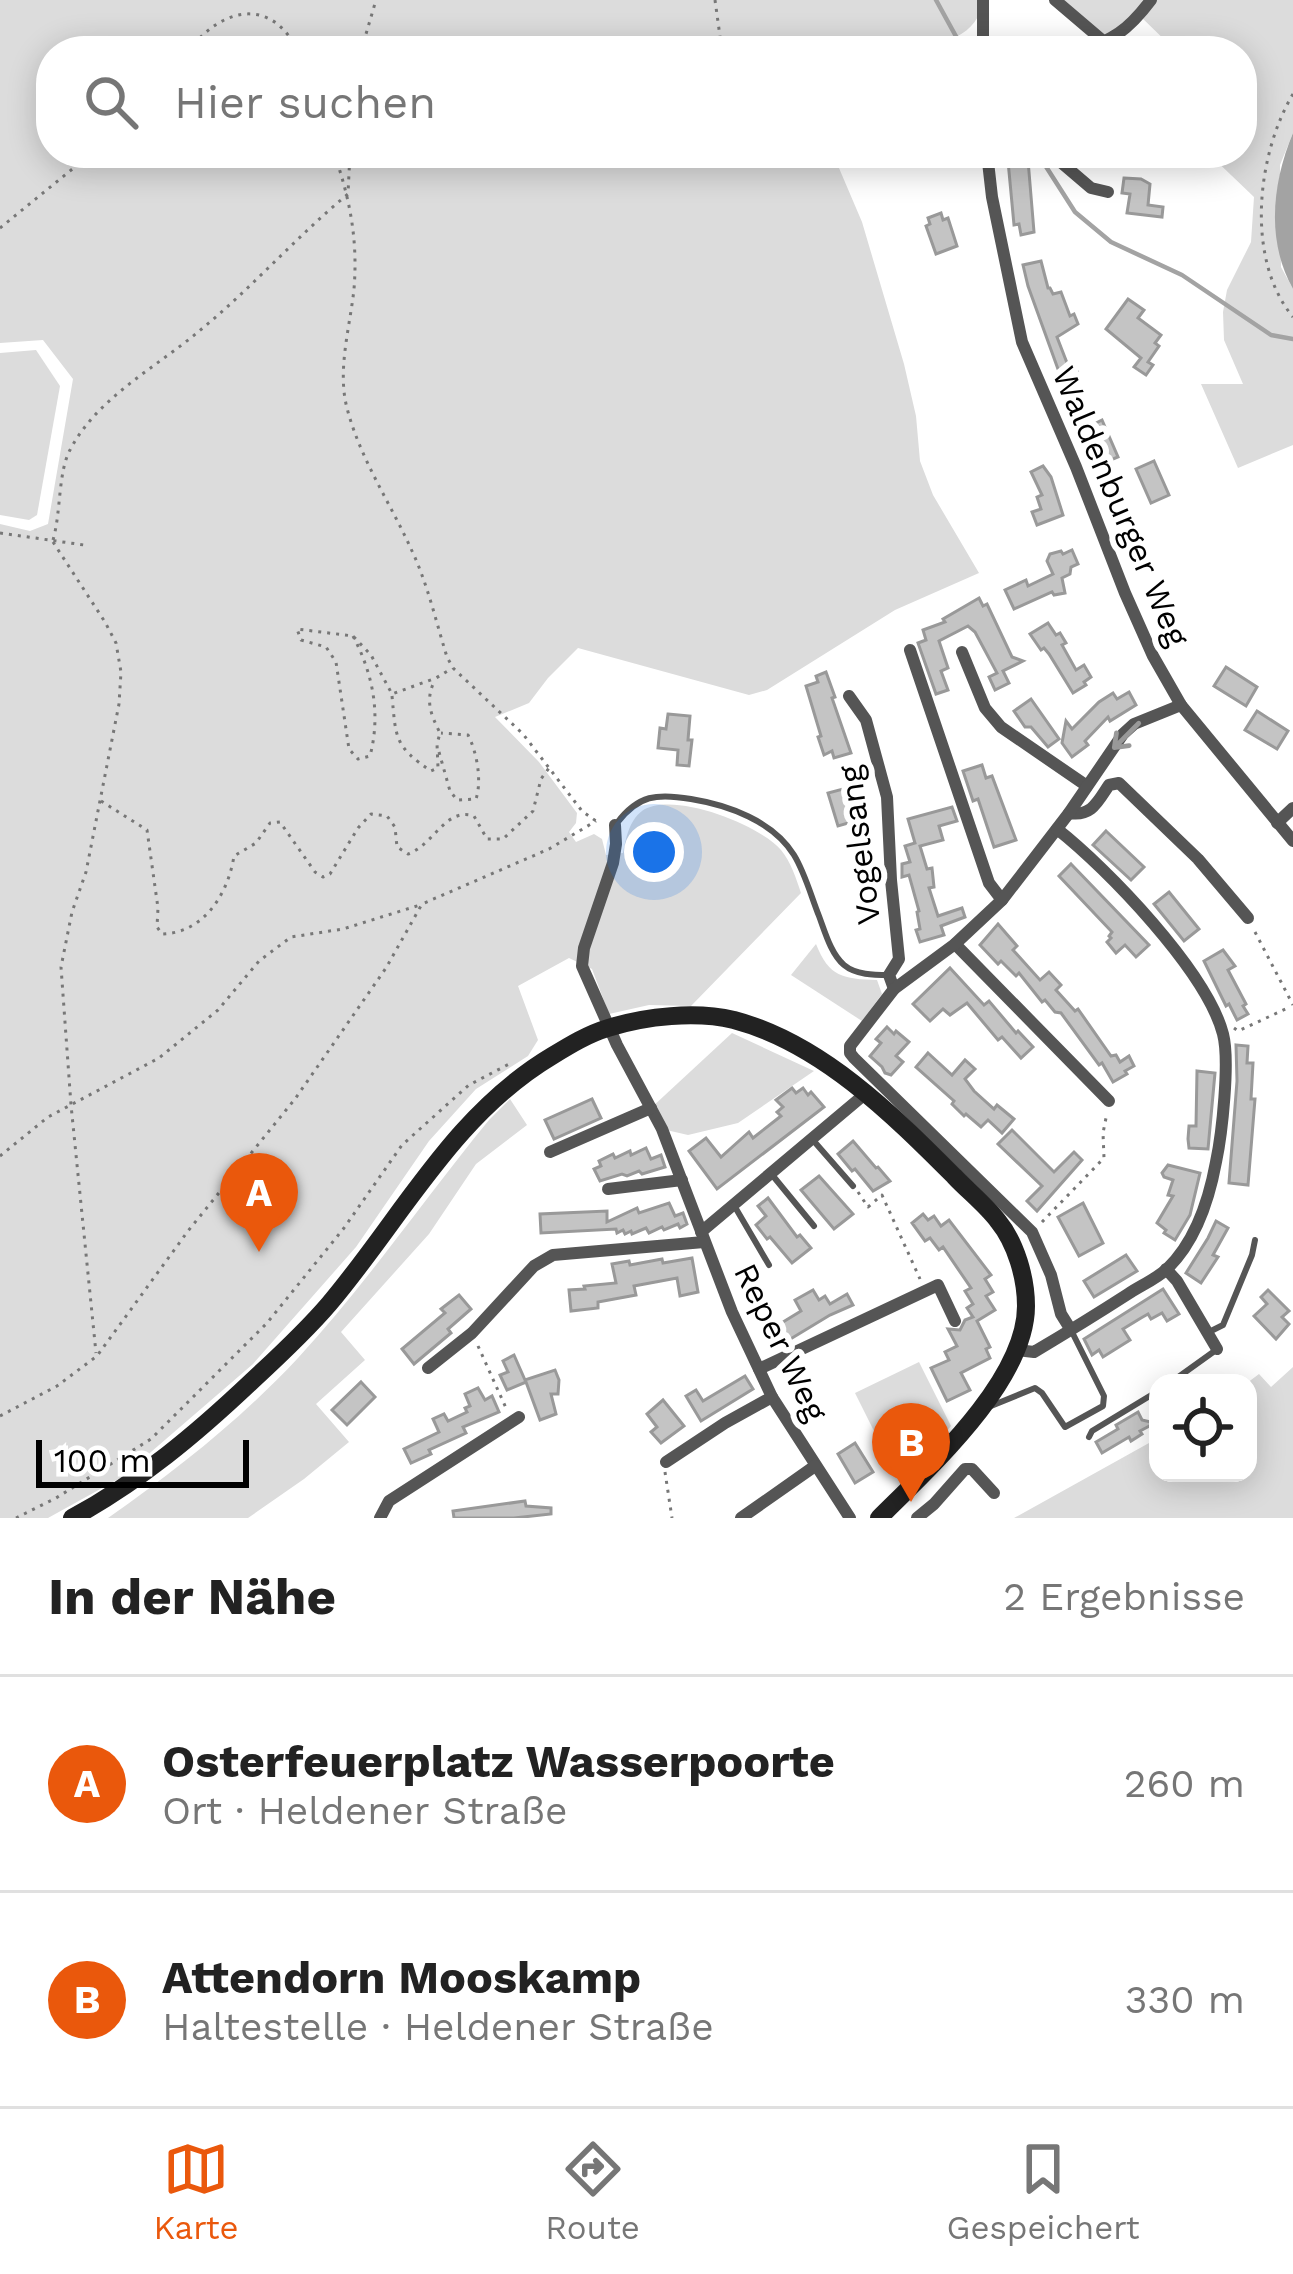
<!DOCTYPE html>
<html lang="de">
<meta charset="utf-8">
<style>
body{margin:0;font-family:"Work Sans",sans-serif;background:#f6f6f6;color:#222}
.controls{position:absolute;right:36px;bottom:36px;display:grid;overflow:hidden;border-radius:24px;box-shadow:0 6px 30px #0003}
.controls button{width:108px;height:108px;display:grid;place-items:center;padding:0;border:0;border-bottom:3px solid #e0e0e0;background:#fff;color:#222;font:60px sans-serif}
.scale{position:absolute;left:36px;bottom:30px;width:213px;box-sizing:border-box;padding-left:12px;border:6px solid #000;border-top:0;font-size:33px;line-height:42px;white-space:nowrap;color:#000;-webkit-text-stroke:9px #fff;paint-order:stroke}
.you{position:absolute;left:654px;top:852px;width:42px;height:42px;margin:-30px;border:9px solid #fff;border-radius:50%;background:#1a73e8;box-shadow:0 0 0 18px #1a73e833}
.badge{display:grid;place-items:center;width:78px;height:78px;border-radius:50%;background:#ea580c;color:#fff;font-size:39px;font-weight:700}
.pin{position:absolute;translate:-50% -99px;filter:drop-shadow(0 3px 6px #0008)}
.pin::after{content:'';position:absolute;top:63px;width:42px;height:36px;background:inherit;clip-path:polygon(0 0,100% 0,50% 100%)}
.list{margin:0;padding:0;list-style:none}
h2{display:flex;justify-content:space-between;align-items:center;height:156px;margin:0;padding:0 48px;font-size:51px}
h2 small{font-size:39px;font-weight:400;color:#767676}
.list li{display:grid;grid-template-columns:78px 1fr auto;gap:36px;align-items:center;box-sizing:border-box;height:216px;padding:0 48px;border-top:3px solid #e0e0e0}
.list b{display:block;font-size:45px;white-space:nowrap}
.list p{margin:0;font-size:39px;white-space:nowrap;color:#767676}
.list em{font-size:39px;font-style:normal;color:#767676}
.icon{flex:none;width:66px;height:66px;fill:none;stroke:currentColor;stroke-width:2;stroke-linecap:round;stroke-linejoin:round}
.map{position:relative;flex:none;width:1293px;height:1518px;overflow:hidden}
.search{position:absolute;background:#fff;box-shadow:0 6px 30px #0003;left:36px;right:36px;top:36px;height:132px;display:flex;align-items:center;gap:30px;box-sizing:border-box;padding:0 42px;border-radius:48px;color:#767676;font-size:45px}
.sheet{height:588px;background:#fff}
nav{display:flex;justify-content:space-around;align-items:center;box-sizing:border-box;height:168px;border-top:3px solid #e0e0e0;background:#fff;font-size:33px;color:#767676}
nav a{display:grid;justify-items:center;gap:6px}
nav .on{color:#ea580c}
.map>svg:first-child{display:block}
</style>
<div class="map">
<svg width="1293" height="1518" viewBox="0 0 1293 1518">
<rect width="100%" height="100%" fill="#fff"/>
<g fill="#dcdcdc">
<path d="M0 0H982C981 36 939 45 910 51H51V153H772L781 168 833 154 862 222 904 364 916 416 920 461 933 495 979 573 895 610 767 690 749 695 578 648 548 678 529 703 495 717 539 762 577 813 576 823 569 832 576 842 594 834 602 839 606 855 623 853C626 838 629 821 642 811 672 790 760 825 781 850 791 862 796 878 801 893L691 1006 649 1005 609 1014 592 969 569 958 518 986 538 1040 528 1056 476 1089 429 1141 356 1247 253 1364 122 1477 48 1518H0V524L30 531 48 524 73 379 43 340 0 343Z"/>
<polygon points="1058,0 1293,0 1293,133 1280,165 1281,267 1293,289 1293,445 1238,468 1201,384 1243,384 1224,340 1223,312 1227,290 1251,242 1254,197 1208,153 1242,153 1242,51 1176,51 1139,15 1101,39"/>
<polygon points="36,350 60,386 37,515 29,520 0,515 0,353"/>
<path d="M816 944C829 977 843 979 877 980L882 994 862 1021 791 975Z"/>
<polygon points="732,1033 814,1071 738,1123 688,1135 662,1129 651,1108"/>
<path d="M510 1099 527 1125 476 1164 429 1234 341 1332 365 1360 316 1404 349 1442 304 1479 248 1518H108C178 1469 240 1420 298 1358 367 1283 425 1198 489 1120Z"/>
<polygon points="919,1362 951,1426 901,1485 855,1393"/>
<polygon points="1293,1367 1293,1518 1014,1518 1158,1438 1158,1473 1248,1473 1247,1383 1259,1374 1271,1387"/>
</g>
<path fill="#a3a3a3" d="M1293 133V289C1266 241 1272 183 1293 133Z"/>
<g fill="none" stroke-linecap="round" stroke-linejoin="round">
<g stroke="#a3a3a3" stroke-width="4.5">
<polyline points="936,0 964,51"/>
<polyline points="1027,153 1029,156"/>
<polyline points="1045,165 1075,212 1111,242 1182,275 1271,335 1293,339"/>
</g>
</g>
<g fill="#c4c4c4" stroke="#999" stroke-width="3">
<polygon points="1028,160 1034,232 1021,235 1019,224 1014,225 1008,161"/>
<polygon points="1124,178 1141,179 1150,184 1148,205 1163,207 1162,217 1127,213 1130,194 1122,193"/>
<polygon points="941,213 943,220 948,218 957,246 936,254 926,226 930,224 928,218"/>
<polygon points="1041,261 1048,288 1050,288 1053,294 1061,292 1070,316 1074,314 1078,324 1057,337 1069,368 1076,366 1092,425 1102,420 1118,457 1101,464 1078,417 1072,392 1067,394 1028,286 1023,265"/>
<polygon points="1128,299 1144,310 1138,318 1161,335 1155,343 1159,346 1148,362 1153,365 1146,375 1134,367 1141,358 1106,329"/>
<polygon points="1154,461 1169,495 1151,503 1136,469"/>
<polygon points="1043,466 1051,477 1063,515 1037,525 1032,512 1041,509 1037,497 1042,495 1031,472"/>
<polygon points="1072,550 1078,564 1071,567 1070,574 1062,578 1065,593 1054,595 1052,592 1014,609 1005,590 1026,580 1028,586 1053,574 1047,561 1050,554 1061,551 1063,554"/>
<polygon points="979,598 983,606 987,604 1012,657 1023,661 1003,671 1009,683 995,690 989,677 997,673 975,632 968,626 939,641 948,668 941,671 948,690 936,694 918,643 926,640 923,630 945,622 943,619"/>
<polygon points="1048,623 1056,635 1060,633 1066,643 1062,645 1076,670 1084,665 1091,677 1084,682 1086,685 1073,693 1049,654 1044,648 1041,650 1030,634"/>
<polygon points="1226,667 1257,687 1246,706 1214,686"/>
<polygon points="826,672 835,697 832,698 851,753 834,758 832,751 824,755 818,737 821,736 806,686 818,682 816,676"/>
<polygon points="1129,692 1136,705 1110,721 1108,717 1085,741 1088,745 1072,757 1062,743 1066,721 1072,729 1099,702 1113,693 1117,699"/>
<polygon points="1031,699 1059,739 1048,747 1031,727 1025,727 1014,711"/>
<polygon points="1257,711 1288,731 1277,749 1245,730"/>
<polygon points="668,714 690,716 688,740 692,740 689,766 677,765 678,750 658,748 660,728 666,729"/>
<polygon points="982,765 986,778 992,776 1016,840 994,847 978,799 973,801 963,771"/>
<polygon points="843,789 847,804 861,800 866,818 838,826 828,793"/>
<polygon points="952,807 957,821 939,826 943,840 920,846 927,869 932,868 934,887 929,888 938,916 962,908 965,917 941,926 944,935 920,942 916,930 920,929 917,912 919,911 909,875 902,877 902,864 910,862 905,846 915,843 908,819"/>
<polygon points="1106,831 1144,867 1131,880 1093,845"/>
<polygon points="1071,864 1149,945 1136,957 1125,945 1116,953 1107,942 1111,938 1109,936 1112,932 1059,876"/>
<polygon points="1169,892 1199,929 1184,941 1154,904"/>
<polygon points="998,924 1017,946 1013,950 1040,980 1049,972 1061,985 1056,990 1075,1011 1078,1009 1111,1056 1116,1055 1120,1062 1129,1056 1134,1066 1125,1071 1127,1074 1113,1082 1102,1063 1099,1065 1061,1013 1055,1012 1045,1000 1042,1002 1019,973 1016,976 1001,961 998,964 980,945"/>
<polygon points="1223,950 1235,966 1228,970 1246,1004 1243,1006 1248,1014 1237,1020 1229,1004 1226,1006 1204,961"/>
<polygon points="950,968 984,1005 989,1001 1016,1033 1018,1031 1033,1047 1021,1058 1002,1037 998,1040 967,1003 950,1015 943,1009 930,1021 913,1004"/>
<polygon points="887,1027 894,1034 896,1031 909,1042 896,1056 903,1062 891,1075 885,1073 882,1067 870,1056 881,1043 876,1039"/>
<polygon points="1236,1045 1248,1046 1247,1063 1253,1063 1251,1099 1255,1099 1248,1185 1229,1183 1237,1081"/>
<polygon points="928,1053 952,1075 965,1060 975,1069 965,1079 974,1091 994,1109 997,1105 1014,1119 1002,1133 988,1120 981,1127 966,1114 964,1116 952,1104 954,1101 916,1067"/>
<polygon points="1197,1071 1215,1073 1208,1149 1189,1148 1188,1139 1189,1126 1196,1126"/>
<polygon points="792,1088 796,1093 803,1088 808,1095 811,1092 824,1107 717,1189 689,1151 706,1138 721,1157 749,1132 753,1138 781,1116 777,1112 783,1107 776,1100"/>
<polygon points="592,1099 601,1118 554,1139 545,1120"/>
<polygon points="1012,1130 1054,1172 1074,1152 1082,1160 1037,1211 1027,1201 1042,1186 998,1144"/>
<polygon points="853,1141 876,1168 878,1167 890,1181 873,1191 855,1169 852,1171 838,1154"/>
<polygon points="646,1148 651,1159 661,1155 665,1167 642,1174 639,1171 627,1176 622,1174 600,1181 594,1169 601,1166 599,1161 613,1154 615,1158 630,1151 631,1155"/>
<polygon points="1168,1165 1200,1173 1190,1215 1175,1240 1164,1233 1166,1230 1157,1223 1173,1196 1168,1195 1173,1180 1164,1177 1162,1173"/>
<polygon points="819,1176 853,1214 834,1229 801,1190"/>
<polygon points="768,1198 797,1237 800,1235 811,1248 792,1263 770,1237 767,1239 756,1225 766,1216 758,1206"/>
<polygon points="669,1203 675,1216 683,1213 687,1224 680,1228 678,1224 664,1230 662,1227 649,1233 646,1228 632,1234 631,1231 625,1234 623,1230 617,1233 616,1229 541,1233 540,1214 607,1211 607,1222 637,1208 639,1213"/>
<polygon points="1083,1203 1103,1243 1079,1256 1058,1217"/>
<polygon points="923,1214 928,1220 934,1216 941,1226 949,1220 991,1275 985,1279 993,1292 986,1296 995,1310 977,1321 990,1347 986,1349 990,1358 961,1373 970,1390 947,1401 931,1368 949,1360 945,1352 957,1346 948,1329 960,1330 965,1320 973,1317 967,1308 973,1304 965,1291 971,1288 943,1247 939,1250 930,1238 925,1241 912,1223"/>
<polygon points="1216,1221 1228,1228 1213,1255 1218,1257 1201,1283 1186,1273 1208,1238"/>
<polygon points="1126,1255 1137,1271 1094,1297 1084,1281"/>
<polygon points="692,1258 698,1292 680,1296 677,1278 634,1286 636,1295 598,1302 598,1308 571,1311 569,1290 585,1289 584,1286 616,1283 612,1264 629,1261 630,1265 662,1259 663,1263"/>
<polygon points="1163,1289 1179,1314 1167,1321 1162,1313 1151,1319 1148,1314 1141,1318 1123,1329 1130,1340 1103,1357 1099,1350 1092,1355 1084,1339"/>
<polygon points="813,1290 819,1300 825,1296 830,1304 847,1294 853,1305 830,1315 774,1349 765,1333 801,1311 795,1300"/>
<polygon points="1268,1290 1289,1311 1282,1317 1289,1324 1276,1339 1254,1316 1267,1304 1261,1297"/>
<polygon points="459,1295 471,1309 448,1329 451,1333 414,1364 402,1349 445,1313 441,1309"/>
<polygon points="514,1355 525,1380 555,1370 559,1380 558,1394 551,1394 556,1414 540,1420 526,1382 507,1390 500,1375 508,1372 503,1361"/>
<polygon points="745,1376 753,1389 701,1421 686,1396 696,1390 703,1401"/>
<polygon points="361,1382 375,1397 347,1425 332,1410"/>
<polygon points="478,1388 485,1400 492,1396 499,1412 463,1427 466,1433 429,1450 431,1454 411,1463 404,1449 439,1432 433,1419 444,1414 448,1421 467,1412 465,1408 470,1406 465,1394"/>
<polygon points="663,1400 684,1426 661,1443 651,1432 657,1427 647,1414"/>
<polygon points="1138,1412 1142,1420 1155,1423 1140,1431 1142,1434 1131,1441 1129,1437 1102,1453 1096,1442 1118,1429 1116,1425"/>
<polygon points="855,1443 873,1472 855,1483 838,1454"/>
<polygon points="525,1501 526,1506 551,1508 551,1514 514,1518 454,1518 453,1511"/>
</g>
<g fill="none" stroke-linecap="round" stroke-linejoin="round">
<g stroke="#777" stroke-width="3" stroke-dasharray="3 6" stroke-linecap="butt">
<polyline points="715,0 722,51"/>
<path d="M188 51C226 3 273 0 298 51"/>
<polyline points="361,51 376,0"/>
<path d="M1293 94C1257 154 1245 259 1293 317"/>
<path d="M334 153C350 199 358 240 354 289 350 327 337 370 347 408 360 459 391 504 412 551 428 585 436 622 447 657L453 668 523 734 582 811 596 821"/>
<polyline points="0,228 92,153"/>
<polyline points="0,533 84,545"/>
<path d="M53 540C61 513 58 472 70 450 97 398 155 368 198 332 251 289 296 237 348 194L350 153"/>
<polyline points="53,542 105,622 116,643 121,672 119,704 86,872 72,912 61,967 71,1105 96,1353"/>
<path d="M353 636C373 674 381 714 370 756L358 759 349 749 336 662 326 647 301 640 297 629 353 636 371 655 392 694 436 678 451 669"/>
<path d="M392 696C396 738 394 746 431 771L438 768 437 744 440 733C431 715 425 701 434 682"/>
<path d="M439 752 450 791 457 800 476 799C482 781 477 752 468 735L441 733"/>
<path d="M101 801 147 830 158 908 157 927 162 934C204 933 228 894 234 856L256 843 270 823 280 822 315 872 323 877 330 874 358 828 371 814 387 816 395 827 397 847 408 854C435 844 445 807 474 816L487 839H503L533 811 541 779 549 768"/>
<polyline points="1255,932 1293,1005"/>
<polyline points="1234,1028 1238,1031 1290,1007"/>
<polyline points="0,1156 48,1117 159,1058 218,1010 259,961 291,937 343,929 420,905"/>
<polyline points="858,1192 868,1207 882,1195 920,1279"/>
<polyline points="1042,1222 1104,1158 1103,1133 1107,1113"/>
<polyline points="478,1346 506,1408"/>
<polyline points="0,1416 57,1386 97,1356 188,1231 295,1099 386,968 422,904 549,849 596,821"/>
<polyline points="665,1472 672,1518"/>
<polyline points="16,1518 56,1498 151,1439 267,1323 344,1228 402,1145 469,1085 511,1063"/>
</g>
<g stroke="#555" stroke-width="6">
<path d="M617 823C638 795 657 793 691 799 728 805 773 821 794 855 805 873 811 896 819 916 825 932 831 954 844 965 856 975 874 975 889 975"/>
<polyline points="812,1139 853,1186"/>
<polyline points="773,1176 814,1226"/>
<polyline points="735,1207 769,1265"/>
<polyline points="1207,1333 1223,1325 1252,1255 1255,1240"/>
<polyline points="1170,1383 1216,1350"/>
<polyline points="991,1406 1035,1388 1042,1393 1065,1427 1103,1406 1104,1396 1071,1330"/>
<polyline points="1089,1437 1092,1431 1158,1391"/>
</g>
<g stroke="#555" stroke-width="12">
<polyline points="1055,0 1102,40"/>
<polyline points="983,51 983,0"/>
<path d="M1091 51C1100 42 1109 40 1119 33 1132 24 1142 12 1151 0"/>
<polyline points="987,153 992,197 1022,342 1076,467 1125,593 1153,656 1181,705 1293,841"/>
<polyline points="1050,153 1091,188 1108,192"/>
<polyline points="910,650 989,883 1002,900"/>
<polyline points="962,652 985,708 1001,727 1087,786"/>
<polyline points="849,696 866,720 887,797 891,880 899,959 889,975 894,989"/>
<path d="M1069 813C1092 817 1098 801 1109 785L1119 783 1198 859 1248 918"/>
<polyline points="1277,823 1293,808"/>
<polyline points="615,825 616,844 613,863 584,948 582,966 617,1045 662,1129 732,1312 772,1397 850,1518"/>
<polyline points="955,944 1109,1101"/>
<polyline points="550,1152 651,1108"/>
<polyline points="608,1189 682,1180"/>
<polyline points="701,1232 865,1094"/>
<polyline points="1166,1269 1177,1281 1217,1349"/>
<polyline points="1071,1330 1061,1314 1051,1275 1032,1232 854,1058 850,1053 850,1046 894,989 955,944 1002,900 1069,813 1123,734 1134,724 1181,705"/>
<path d="M1017 1350 1034 1352C1066 1333 1097 1314 1128 1294 1140 1286 1156 1279 1167 1269 1196 1241 1209 1200 1216 1162 1222 1134 1230 1061 1223 1034 1207 972 1107 868 1057 829"/>
<polyline points="428,1368 472,1333 534,1266 553,1255 704,1242"/>
<polyline points="759,1369 938,1285 955,1321"/>
<polyline points="666,1462 725,1423 772,1397"/>
<polyline points="380,1518 389,1501 519,1417"/>
<polyline points="741,1518 815,1466"/>
<polyline points="917,1518 934,1504 965,1469 972,1469 994,1493"/>
</g>
<path stroke="#222" stroke-width="18" d="M72 1518C140 1481 196 1434 252 1381 278 1357 306 1331 329 1304 401 1219 453 1115 552 1056 570 1045 588 1034 608 1028 646 1016 696 1011 734 1020 821 1043 892 1114 954 1176 968 1191 986 1205 998 1221 1016 1243 1026 1278 1026 1306 1026 1381 928 1469 879 1518"/>
</g>
<defs><path id="oneway-shaft" d="M-6 0H5M1.5-3L5.5 0L1.5 3" fill="none" stroke-width="1.6" stroke-linecap="round" stroke-linejoin="round" transform="scale(3)"/></defs>
<use stroke="#999" href="#oneway-shaft" transform="translate(1126 736) rotate(135)"/>
<g text-anchor="middle" dominant-baseline="central" stroke-width="12" stroke-linejoin="round" paint-order="stroke">
<g font-size="33" fill="#000" stroke="#fff">
<text transform="translate(1121 506) rotate(67)">Waldenburger Weg</text>
<text transform="translate(859 845) rotate(-97)">Vogelsang</text>
<text transform="translate(781 1342) rotate(64)">Reper Weg</text>
</g>
</g>
</svg>
<div class="controls">
<button><svg class="icon" aria-label="locate" viewBox="0 0 24 24"><circle cx="12" cy="12" r="6"/><path d="M12 2v4M12 18v4M2 12h4M18 12h4"/></svg></button>
</div>
<div class="scale">100 m</div>
<div class="you"></div>
<div class="pin badge" style="left:259px;top:1252px">A</div>
<div class="pin badge" style="left:911px;top:1502px">B</div>
<div class="search"><svg class="icon" aria-label="search" viewBox="0 0 24 24"><circle cx="10" cy="10" r="6"/><path d="M15 15l6 6"/></svg>Hier suchen</div>
</div>
<section class="sheet">
<h2>In der Nähe<small>2 Ergebnisse</small></h2>
<ul class="list">
<li><span class="badge">A</span><div><b>Osterfeuerplatz Wasserpoorte</b><p>Ort · Heldener Straße</p></div><em>260 m</em></li>
<li><span class="badge">B</span><div><b>Attendorn Mooskamp</b><p>Haltestelle · Heldener Straße</p></div><em>330 m</em></li>
</ul>
</section>
<nav>
<a class="on"><svg class="icon" aria-label="map" viewBox="0 0 24 24"><path d="M3 6l6-2 6 2 6-2v14l-6 2-6-2-6 2zM9 4v14M15 6v14"/></svg>Karte</a>
<a><svg class="icon" aria-label="directions" viewBox="0 0 24 24"><path d="M12 3l9 9-9 9-9-9zM9 14v-3h6M13 9l2 2-2 2"/></svg>Route</a>
<a><svg class="icon" aria-label="saved" viewBox="0 0 24 24"><path d="M7 4h10v16l-5-4-5 4z"/></svg>Gespeichert</a>
</nav>
